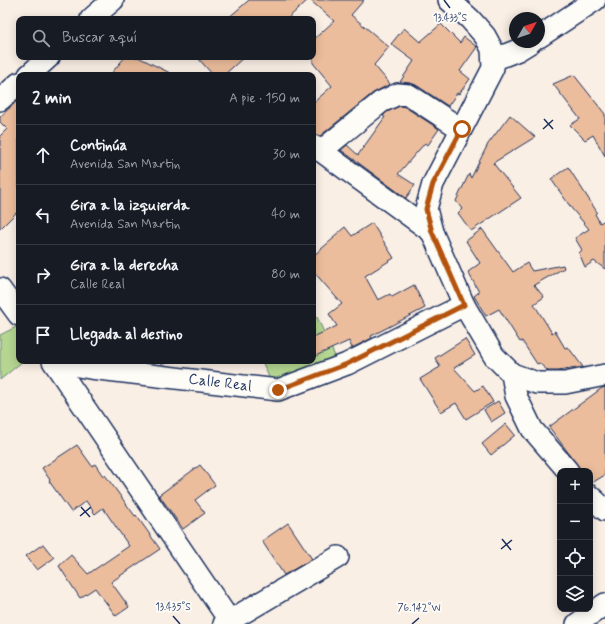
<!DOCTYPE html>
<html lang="es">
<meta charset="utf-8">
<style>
body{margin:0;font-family:Mynerve,sans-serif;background:#242831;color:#f1f3f6}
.controls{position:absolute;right:12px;bottom:12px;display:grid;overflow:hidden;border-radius:8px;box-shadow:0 2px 10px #0003}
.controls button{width:36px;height:36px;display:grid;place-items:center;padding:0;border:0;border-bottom:1px solid #363941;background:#171b24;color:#f1f3f6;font:20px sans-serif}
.compass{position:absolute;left:509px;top:12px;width:36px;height:36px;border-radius:50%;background:#171b24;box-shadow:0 2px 10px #0003;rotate:50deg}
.stop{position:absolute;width:12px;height:12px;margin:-9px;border:3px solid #b45309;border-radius:50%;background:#fff}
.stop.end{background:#b45309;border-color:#fff;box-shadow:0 1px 4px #0008}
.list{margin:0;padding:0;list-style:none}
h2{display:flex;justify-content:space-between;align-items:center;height:52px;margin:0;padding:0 16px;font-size:17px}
h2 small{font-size:13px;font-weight:400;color:#9ea1a6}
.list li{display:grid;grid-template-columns:26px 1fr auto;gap:12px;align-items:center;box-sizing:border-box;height:60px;padding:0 16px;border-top:1px solid #363941}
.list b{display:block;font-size:15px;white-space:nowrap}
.list p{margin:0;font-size:13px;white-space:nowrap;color:#9ea1a6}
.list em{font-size:13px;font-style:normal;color:#9ea1a6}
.icon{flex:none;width:22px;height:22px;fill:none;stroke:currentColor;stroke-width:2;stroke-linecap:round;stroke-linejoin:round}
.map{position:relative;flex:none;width:605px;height:624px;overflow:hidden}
.search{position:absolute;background:#171b24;box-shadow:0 2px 10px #0003;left:16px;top:16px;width:300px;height:44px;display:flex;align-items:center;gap:10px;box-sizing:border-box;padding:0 14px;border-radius:8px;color:#9ea1a6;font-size:15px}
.panel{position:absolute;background:#171b24;box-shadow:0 2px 10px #0003;left:16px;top:72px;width:300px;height:292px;border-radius:8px}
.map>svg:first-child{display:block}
</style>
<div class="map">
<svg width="605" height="624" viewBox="0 0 605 624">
<rect width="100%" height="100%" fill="#faefe5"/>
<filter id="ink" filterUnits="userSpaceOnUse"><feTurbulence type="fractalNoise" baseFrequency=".025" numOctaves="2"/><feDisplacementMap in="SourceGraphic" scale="8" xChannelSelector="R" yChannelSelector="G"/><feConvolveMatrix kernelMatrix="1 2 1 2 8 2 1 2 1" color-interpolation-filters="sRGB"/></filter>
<g filter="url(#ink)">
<g fill="#b4d690" stroke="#688277">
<polygon points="317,317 335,356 272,384 262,361 313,361 313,319"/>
<polygon points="16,327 19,331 19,361 23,361 0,380 0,335"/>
</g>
<g fill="#ecbd9c" stroke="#1b2f5e">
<polygon points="249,0 308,0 287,19 227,19"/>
<polygon points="310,0 364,0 351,15 389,47 374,65 390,84 373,93 320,136 313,134 313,103 332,86 313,63 313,40 334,21"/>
<polygon points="441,24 460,43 464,37 477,47 460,71 470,79 459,94 457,93 448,106 416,85 410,83 400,82 414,61 391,44 404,28 420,42"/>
<polygon points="125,57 138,57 174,75 110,75"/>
<polygon points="197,57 244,57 224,75 213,75"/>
<polygon points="574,75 605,114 605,156 593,135 585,140 570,125 580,119 553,84"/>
<polygon points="19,99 19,210 0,229 0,136 7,129 0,122 0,117"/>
<polygon points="400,106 405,107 439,129 428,145 425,143 398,174 415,185 406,198 341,150 347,145 358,155 385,117 383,116 387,112"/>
<polygon points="510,115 535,137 493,163 521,198 471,231 458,213 462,209 456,201 469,174 471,178 488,144"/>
<polygon points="568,167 597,212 595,214 600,223 605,220 605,269 594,261 585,267 579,253 582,250 575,238 589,229 572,209 551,179"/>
<polygon points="372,223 394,258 365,276 378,300 390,294 392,297 414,285 425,308 371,336 372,338 352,348 349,341 313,357 313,337 337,326 329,314 342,304 313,271 313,256 334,238 333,237 345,227 352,236"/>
<polygon points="482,229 513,272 527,263 532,271 563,265 564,268 534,285 544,297 534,304 552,333 555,331 565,348 568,347 583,367 558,371 548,371 539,363 537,364 522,341 520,342 499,309 486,316 474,296 479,292 468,272 480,263 466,241"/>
<polygon points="465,339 475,355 454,368 475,391 483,386 493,402 466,419 456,403 441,412 420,379 440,367 435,358"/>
<polygon points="605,387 605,475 590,484 590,471 582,471 549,427 602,388"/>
<polygon points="498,401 505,413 491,422 484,410"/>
<polygon points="506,424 515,435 491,455 482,444"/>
<polygon points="77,445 92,466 95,464 103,476 105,475 135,516 136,515 160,549 111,582 129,607 116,616 95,588 80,598 59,566 71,555 88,574 129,546 103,508 95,514 86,501 71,512 49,481 50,480 42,468"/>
<polygon points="200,465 215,485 195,500 205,513 183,529 159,495"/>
<polygon points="288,523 312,559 284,575 262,541"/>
<polygon points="43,544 54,558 37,570 26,556"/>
</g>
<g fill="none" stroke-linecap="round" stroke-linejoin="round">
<defs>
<g id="minor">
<polyline points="449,0 470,19 485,36 492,49 493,68 433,184 426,209 432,232 464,305 494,356 512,374 537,383 565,383 605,375"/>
<polyline points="91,19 113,0"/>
<polyline points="539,37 595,0"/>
<polyline points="493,60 518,50 531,42"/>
<polyline points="29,75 49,57"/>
<polyline points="0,100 19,83"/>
<polyline points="313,146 321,151 432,232"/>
<polyline points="321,151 381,102 398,94 409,95 461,129"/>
<polyline points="0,289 19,315"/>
<polyline points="53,361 229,620"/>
<polyline points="54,362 90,368 278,390 347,364 464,305"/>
<polyline points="512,374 516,396 532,429 568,471"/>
<polyline points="590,496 605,510"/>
<polyline points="224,624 338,557"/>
<polyline points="577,624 605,604"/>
</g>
</defs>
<use href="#minor" stroke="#1b2f5e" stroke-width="24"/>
<use href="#minor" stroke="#fdfcf7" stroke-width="21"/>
</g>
</g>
<g fill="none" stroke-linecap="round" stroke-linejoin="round" filter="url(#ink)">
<polyline stroke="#b45309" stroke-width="5" points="278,390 347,364 464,305 432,232 426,209 433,184 462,129"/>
</g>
<path fill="none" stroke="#1b2f5e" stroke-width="1.5" d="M444 0 450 8M544 119 553 129M543 129 553 120M81 507 90 517M80 516 91 507M502 539 511 550M501 549 512 540M173 616 180 624M412 624 419 618"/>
<g text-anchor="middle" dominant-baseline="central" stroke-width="3.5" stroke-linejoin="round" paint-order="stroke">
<g font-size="15" fill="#1b2f5e" stroke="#fdfcf7">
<text transform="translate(220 383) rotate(7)">Calle Real</text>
</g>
</g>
<g font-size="10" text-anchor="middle" fill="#1b2f5e" stroke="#fdfcf7" stroke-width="3.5" stroke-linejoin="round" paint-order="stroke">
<text x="450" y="21">13.433°S</text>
<text x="173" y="610">13.435°S</text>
<text x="419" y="611">76.142°W</text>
</g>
</svg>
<div class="controls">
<button>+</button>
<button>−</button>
<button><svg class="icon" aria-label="locate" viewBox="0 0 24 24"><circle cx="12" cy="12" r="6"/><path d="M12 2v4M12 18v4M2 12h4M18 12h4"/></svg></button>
<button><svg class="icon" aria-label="layers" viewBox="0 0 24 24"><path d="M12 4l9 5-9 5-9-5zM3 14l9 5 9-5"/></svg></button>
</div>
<svg class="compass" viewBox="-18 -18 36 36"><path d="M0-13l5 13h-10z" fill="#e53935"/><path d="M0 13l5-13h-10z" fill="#9ea1a6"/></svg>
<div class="stop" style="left:462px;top:129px"></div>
<div class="stop end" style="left:278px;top:390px"></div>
<div class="search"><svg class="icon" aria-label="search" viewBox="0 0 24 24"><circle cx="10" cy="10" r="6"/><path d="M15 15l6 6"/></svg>Buscar aquí</div>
<section class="panel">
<h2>2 min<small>A pie · 150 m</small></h2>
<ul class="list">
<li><svg class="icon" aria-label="ahead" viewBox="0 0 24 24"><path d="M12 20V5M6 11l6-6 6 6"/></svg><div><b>Continúa</b><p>Avenida San Martin</p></div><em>30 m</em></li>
<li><svg class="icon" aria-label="left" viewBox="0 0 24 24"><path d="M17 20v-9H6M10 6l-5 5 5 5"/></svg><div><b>Gira a la izquierda</b><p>Avenida San Martin</p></div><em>40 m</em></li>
<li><svg class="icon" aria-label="right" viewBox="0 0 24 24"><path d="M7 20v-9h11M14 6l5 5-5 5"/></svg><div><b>Gira a la derecha</b><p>Calle Real</p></div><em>80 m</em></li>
<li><svg class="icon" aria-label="arrive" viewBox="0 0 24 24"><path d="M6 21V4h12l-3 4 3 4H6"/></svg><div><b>Llegada al destino</b></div></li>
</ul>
</section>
</div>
